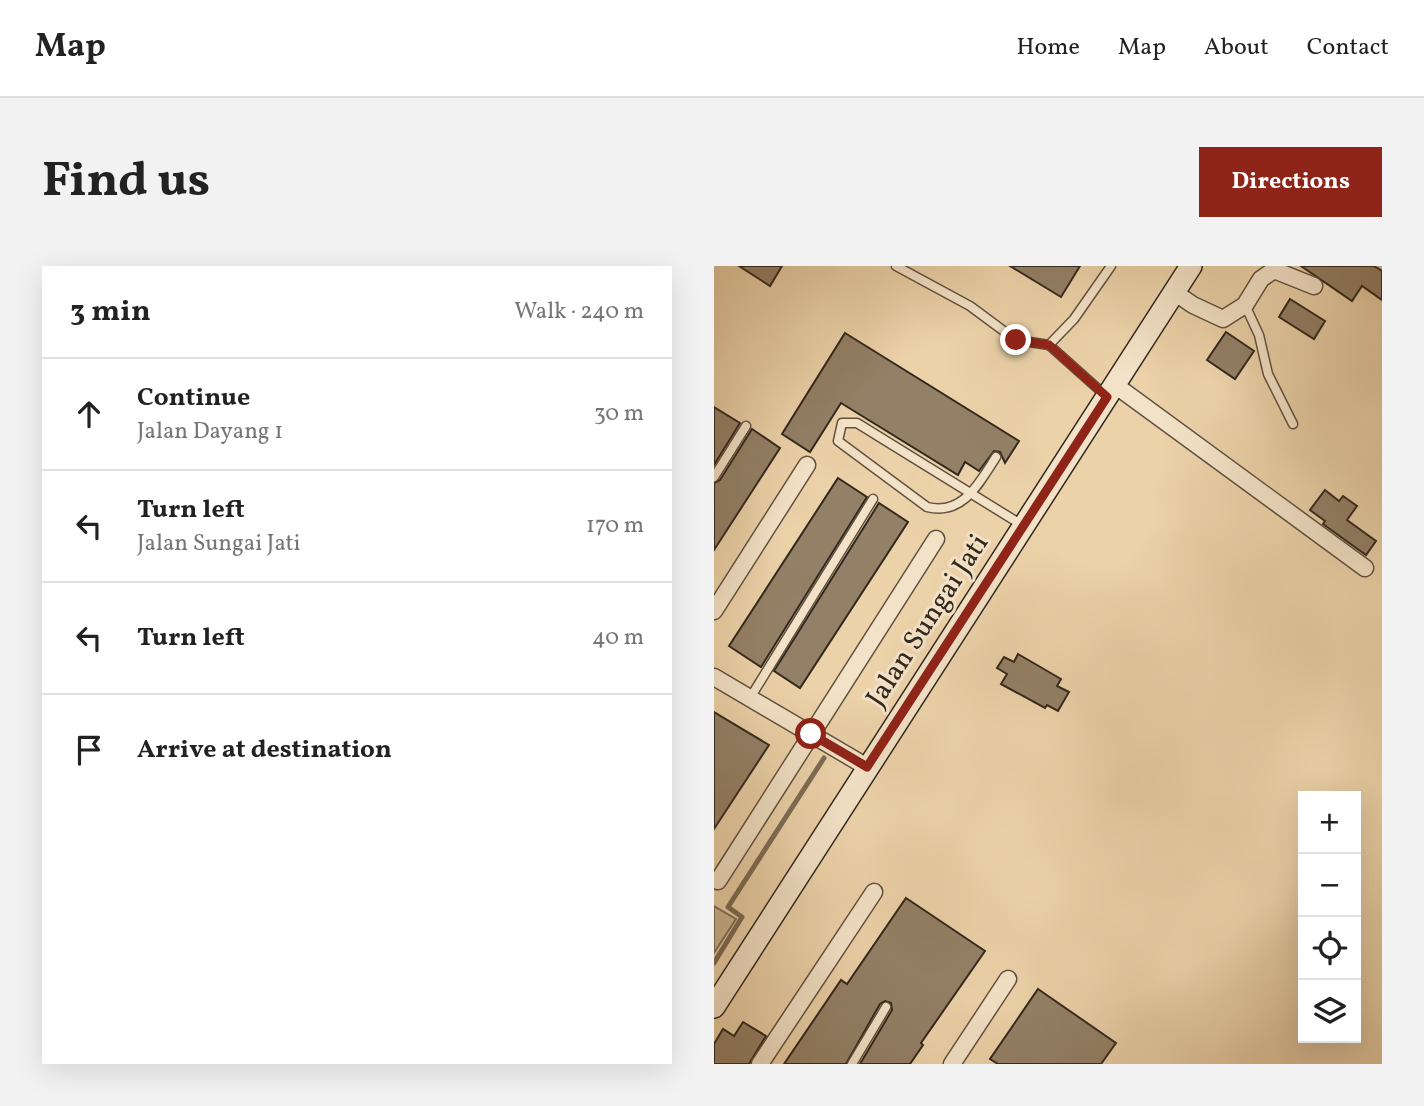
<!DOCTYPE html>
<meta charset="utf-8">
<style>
body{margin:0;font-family:Vollkorn,serif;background:#f2f2f2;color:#222}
.controls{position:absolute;right:21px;bottom:21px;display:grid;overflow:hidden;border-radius:0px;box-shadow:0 7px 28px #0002}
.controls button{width:63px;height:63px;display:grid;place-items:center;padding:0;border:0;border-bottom:2px solid #e0e0e0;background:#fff;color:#222;font:35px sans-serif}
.stop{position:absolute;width:21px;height:21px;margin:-16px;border:5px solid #8f2418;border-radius:50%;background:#fff}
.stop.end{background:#8f2418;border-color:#fff;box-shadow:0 2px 7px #0008}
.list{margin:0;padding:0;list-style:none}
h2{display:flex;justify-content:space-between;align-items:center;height:91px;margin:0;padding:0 28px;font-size:30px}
h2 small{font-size:23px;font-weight:400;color:#767676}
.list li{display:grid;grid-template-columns:46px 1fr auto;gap:21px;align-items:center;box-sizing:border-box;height:112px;padding:0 28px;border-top:2px solid #e0e0e0}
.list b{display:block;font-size:26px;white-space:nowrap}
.list p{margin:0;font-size:23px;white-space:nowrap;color:#767676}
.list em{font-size:23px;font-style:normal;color:#767676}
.icon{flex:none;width:38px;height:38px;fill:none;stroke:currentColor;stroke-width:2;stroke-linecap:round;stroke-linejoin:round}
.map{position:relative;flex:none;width:668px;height:798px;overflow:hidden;border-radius:0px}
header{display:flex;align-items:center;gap:42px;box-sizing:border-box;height:98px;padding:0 35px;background:#fff;border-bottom:2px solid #e0e0e0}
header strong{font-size:33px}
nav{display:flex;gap:38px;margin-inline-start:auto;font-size:24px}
.intro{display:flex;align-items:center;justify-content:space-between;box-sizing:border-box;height:168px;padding:0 42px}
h1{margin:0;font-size:49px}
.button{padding:18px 32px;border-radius:0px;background:#8f2418;color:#fff;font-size:24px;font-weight:700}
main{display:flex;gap:42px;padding:0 42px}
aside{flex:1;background:#fff;border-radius:0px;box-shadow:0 7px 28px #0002}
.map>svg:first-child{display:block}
</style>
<header>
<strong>Map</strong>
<nav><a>Home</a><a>Map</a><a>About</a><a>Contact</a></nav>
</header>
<div class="intro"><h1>Find us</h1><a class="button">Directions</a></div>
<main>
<aside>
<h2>3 min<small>Walk · 240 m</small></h2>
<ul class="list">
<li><svg class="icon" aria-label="ahead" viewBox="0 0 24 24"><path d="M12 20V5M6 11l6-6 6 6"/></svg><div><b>Continue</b><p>Jalan Dayang 1</p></div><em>30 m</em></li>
<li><svg class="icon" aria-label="left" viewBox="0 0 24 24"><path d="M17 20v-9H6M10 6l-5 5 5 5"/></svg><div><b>Turn left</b><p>Jalan Sungai Jati</p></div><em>170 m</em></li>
<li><svg class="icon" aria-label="left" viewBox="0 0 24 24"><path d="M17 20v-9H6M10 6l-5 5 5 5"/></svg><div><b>Turn left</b></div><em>40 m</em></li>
<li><svg class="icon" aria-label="arrive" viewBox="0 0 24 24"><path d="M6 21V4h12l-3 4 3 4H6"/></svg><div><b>Arrive at destination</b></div></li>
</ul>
</aside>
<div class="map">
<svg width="668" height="798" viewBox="0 0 668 798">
<rect width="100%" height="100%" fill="#ecd2a9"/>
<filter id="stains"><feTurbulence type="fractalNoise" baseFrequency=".00286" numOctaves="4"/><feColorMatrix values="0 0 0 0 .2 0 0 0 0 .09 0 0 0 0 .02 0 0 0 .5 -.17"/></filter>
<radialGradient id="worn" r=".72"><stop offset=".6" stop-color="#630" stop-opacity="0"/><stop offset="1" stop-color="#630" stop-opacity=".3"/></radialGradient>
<polygon fill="#ccb591" stroke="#7f6e57" stroke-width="2" points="0,640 22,653 0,687"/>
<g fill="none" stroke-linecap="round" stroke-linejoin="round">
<polyline stroke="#7c6b54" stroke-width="5" points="0,697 28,651 14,641 110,492"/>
</g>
<g fill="#938066" stroke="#32281d" stroke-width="2">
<polygon points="25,0 68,0 56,20"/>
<polygon points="296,0 366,0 347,31"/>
<polygon points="587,0 660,0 668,5 668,34 648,20 638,35"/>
<polygon points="576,33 611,55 600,73 565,51"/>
<polygon points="512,66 540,85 521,113 493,94"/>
<polygon points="131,67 305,175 291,197 286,186 280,185 265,205 251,196 244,209 127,137 96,186 68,168"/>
<polygon points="0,141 26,157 0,199"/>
<polygon points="38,163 66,182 0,284 0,217 6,214"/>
<polygon points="124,212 153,231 47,401 15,380"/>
<polygon points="611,224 625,235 629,230 643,240 633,254 662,275 652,289 609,258 611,255 596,244"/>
<polygon points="165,237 194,256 86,422 60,405"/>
<polygon points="304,388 347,413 343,420 355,426 344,445 333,439 331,442 287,418 293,408 283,402 290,391 300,396"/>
<polygon points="0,446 55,479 0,563"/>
<polygon points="192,632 271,685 207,777 209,779 196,798 146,798 178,744 177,737 171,735 166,738 132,798 70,798 127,714 133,718"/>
<polygon points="324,723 402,777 387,798 284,798 276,793"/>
<polygon points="29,756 52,770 35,798 0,798 0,778 9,763 20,770"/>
</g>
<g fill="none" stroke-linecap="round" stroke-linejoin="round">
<defs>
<g id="service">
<polyline points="182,0 256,40 302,74 335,79 360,53 397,0"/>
<polyline points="531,39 545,69 554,108 579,158"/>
<polyline points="335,79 391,129"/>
<path d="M282 191C265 217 249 250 213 241L124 175 128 157H143L308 259"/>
<polyline points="0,211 32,160"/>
<polyline points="36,432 159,233"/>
<polyline points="138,798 172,741"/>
</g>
<g id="minor">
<polyline points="460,26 479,39 509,53 531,39 547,13 560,4 600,20"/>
<polyline points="401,119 651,302"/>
<polyline points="0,345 93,199"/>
<polyline points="0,411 153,501"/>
<polyline points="4,615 222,273"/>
<polyline points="46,798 160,626"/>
<polyline points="238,798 294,713"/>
</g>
<polyline id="secondary" points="0,741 477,0"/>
</defs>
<use href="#service" stroke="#605240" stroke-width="11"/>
<use href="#minor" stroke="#605240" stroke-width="19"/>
<use href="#secondary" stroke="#32281d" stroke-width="24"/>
<use href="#service" stroke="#f3e2c7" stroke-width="8"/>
<use href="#minor" stroke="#f3e2c7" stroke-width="16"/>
<use href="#secondary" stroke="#f3e2c7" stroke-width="21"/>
</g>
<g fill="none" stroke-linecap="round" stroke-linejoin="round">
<polyline stroke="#8f2418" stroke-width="9" points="97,468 153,501 393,131 335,79 302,74"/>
</g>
<g text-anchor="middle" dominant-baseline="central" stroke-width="6" stroke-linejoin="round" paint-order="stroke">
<g font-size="28" fill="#32281d" stroke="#f3e2c7">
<text transform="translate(214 355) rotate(-57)">Jalan Sungai Jati</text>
</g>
</g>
<rect width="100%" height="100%" filter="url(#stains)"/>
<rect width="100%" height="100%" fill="url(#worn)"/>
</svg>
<div class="controls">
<button>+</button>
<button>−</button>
<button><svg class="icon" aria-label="locate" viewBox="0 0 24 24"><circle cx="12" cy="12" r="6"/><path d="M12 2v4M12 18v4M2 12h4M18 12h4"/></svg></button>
<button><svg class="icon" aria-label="layers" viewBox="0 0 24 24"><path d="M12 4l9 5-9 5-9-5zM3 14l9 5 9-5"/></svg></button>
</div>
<div class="stop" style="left:97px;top:468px"></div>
<div class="stop end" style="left:302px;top:74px"></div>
</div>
</main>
